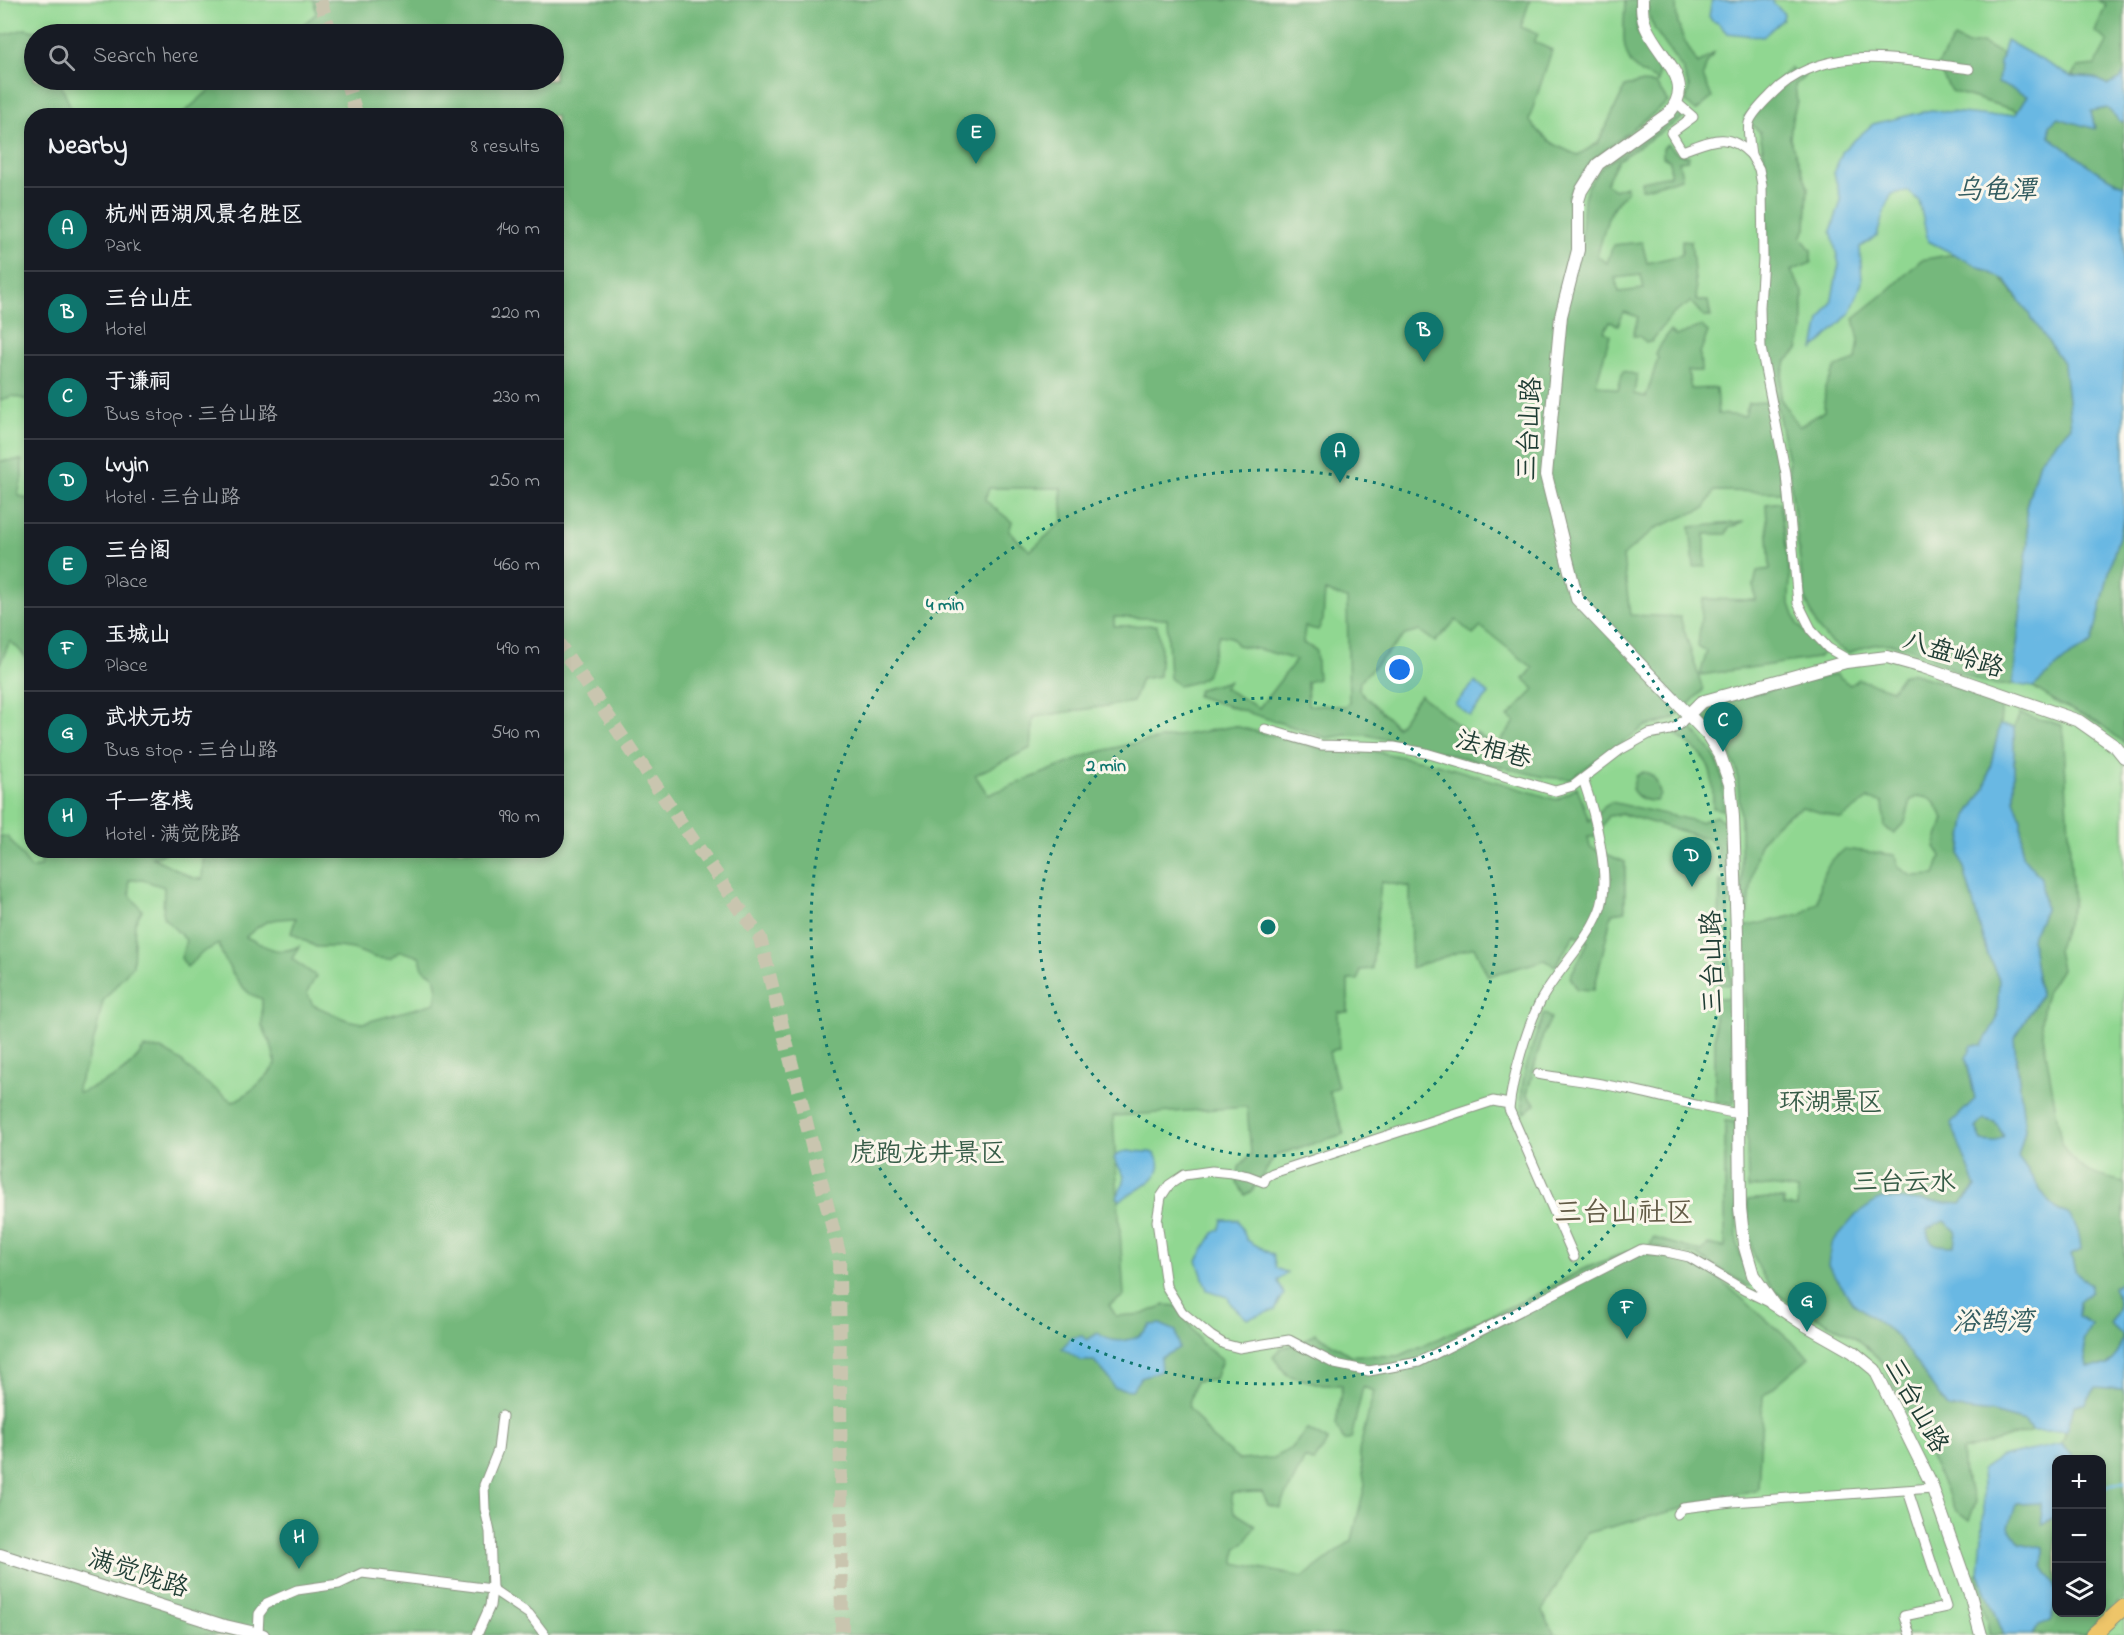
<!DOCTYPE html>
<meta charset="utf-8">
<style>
body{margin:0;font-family:"Indie Flower","LXGW WenKai TC",sans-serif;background:#20242c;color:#f1f3f6}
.controls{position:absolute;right:18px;bottom:18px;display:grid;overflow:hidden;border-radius:12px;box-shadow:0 3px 9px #0003}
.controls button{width:54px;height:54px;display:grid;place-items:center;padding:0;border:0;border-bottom:2px solid #363941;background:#171b24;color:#f1f3f6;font:30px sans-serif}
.you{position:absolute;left:1400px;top:670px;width:21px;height:21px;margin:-15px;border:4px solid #fff;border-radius:50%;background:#1a73e8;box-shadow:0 0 0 9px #1a73e833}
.badge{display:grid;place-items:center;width:39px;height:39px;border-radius:50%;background:#0f766e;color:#fff;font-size:20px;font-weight:700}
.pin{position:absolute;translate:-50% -50px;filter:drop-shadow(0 2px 3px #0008)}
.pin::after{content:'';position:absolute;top:32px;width:21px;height:18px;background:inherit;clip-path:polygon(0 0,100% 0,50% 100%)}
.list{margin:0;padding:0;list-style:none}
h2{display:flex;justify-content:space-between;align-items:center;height:78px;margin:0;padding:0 24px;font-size:26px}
h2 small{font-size:20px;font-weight:400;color:#9ea1a6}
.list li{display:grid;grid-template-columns:39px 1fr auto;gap:18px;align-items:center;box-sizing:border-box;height:84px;padding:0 24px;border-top:2px solid #363941}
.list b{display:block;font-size:22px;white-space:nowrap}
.list p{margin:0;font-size:20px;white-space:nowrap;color:#9ea1a6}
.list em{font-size:20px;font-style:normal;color:#9ea1a6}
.icon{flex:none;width:33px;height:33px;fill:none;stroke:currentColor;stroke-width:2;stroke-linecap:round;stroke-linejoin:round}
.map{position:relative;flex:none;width:2124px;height:1635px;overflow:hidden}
.search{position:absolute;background:#171b24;box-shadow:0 3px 9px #0003;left:24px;top:24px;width:540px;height:66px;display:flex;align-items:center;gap:15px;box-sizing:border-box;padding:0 21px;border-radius:33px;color:#9ea1a6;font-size:22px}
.panel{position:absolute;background:#171b24;box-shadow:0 3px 9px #0003;left:24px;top:108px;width:540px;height:750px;border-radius:24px}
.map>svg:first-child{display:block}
</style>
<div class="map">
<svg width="2124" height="1635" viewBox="0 0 2124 1635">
<rect width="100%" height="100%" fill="#fbf7ec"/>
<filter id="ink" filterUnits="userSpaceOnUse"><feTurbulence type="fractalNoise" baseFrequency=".0167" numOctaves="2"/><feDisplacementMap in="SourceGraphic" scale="12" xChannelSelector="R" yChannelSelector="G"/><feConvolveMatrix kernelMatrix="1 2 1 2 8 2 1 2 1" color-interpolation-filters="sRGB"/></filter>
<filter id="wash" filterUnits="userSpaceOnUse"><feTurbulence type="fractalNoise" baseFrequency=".008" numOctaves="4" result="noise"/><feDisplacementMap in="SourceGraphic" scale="24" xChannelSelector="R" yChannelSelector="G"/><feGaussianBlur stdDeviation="1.35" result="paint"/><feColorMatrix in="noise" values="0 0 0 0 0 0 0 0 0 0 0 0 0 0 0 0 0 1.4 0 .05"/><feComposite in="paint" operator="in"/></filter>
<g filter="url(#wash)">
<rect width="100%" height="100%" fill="#f4e7ce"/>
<path fill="#90d791" stroke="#588a62" stroke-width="1.5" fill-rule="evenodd" d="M0 0H2124V1635H0ZM34 34H554V80H34ZM32 116H556V850H32ZM2056 1460H2102V1612H2056Z"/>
<g fill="#74b87b" stroke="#4a7a58" stroke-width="1.5" fill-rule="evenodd">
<path d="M314 0H1530L1521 27 1538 34 1534 42 1552 50 1529 120C1545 140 1555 146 1578 155L1598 143 1625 87 1639 83 1656 84 1668 102 1592 160 1568 196 1581 251 1584 199 1588 185 1602 167 1655 131 1678 110 1684 117 1618 160 1606 183 1614 190 1626 186 1627 191 1614 206 1608 218 1597 256 1607 263 1613 245 1642 242 1647 263 1682 255V240L1691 241 1697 301H1708L1711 317H1704L1691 302 1672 315 1651 342H1646L1639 336H1633L1638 317 1624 312 1618 325 1610 322 1604 331 1610 335 1596 384 1618 390 1623 371 1637 375 1634 394 1646 397 1658 358 1655 353 1670 331 1676 336 1702 326 1708 332 1700 353 1701 371H1688L1691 389 1716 388 1718 414 1745 416 1748 403 1766 402 1781 478V492L1714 491 1705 508 1656 528 1623 556 1630 615 1680 617 1703 690 1674 719 1646 726 1570 779 1544 777 1368 735H1346L1327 738 1197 696 1199 689 1229 681 1224 688 1259 708 1296 660 1266 651 1237 645 1231 637 1219 635 1206 676 1195 682 1179 686 1170 678 1167 619 1114 617V626L1157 625 1161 650 1159 676 1141 679 1133 702 1034 717 1031 748 975 775 988 795 1091 754 1126 745 1235 726 1318 748 1368 750 1437 764 1557 800 1577 787 1589 821 1604 806 1611 802 1700 822 1716 816 1725 822 1727 873 1720 872 1717 847 1709 839 1622 814 1608 816 1596 837H1588L1590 847 1625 862V911L1612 913 1594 990 1577 989 1570 977 1588 942 1575 934 1555 966 1545 960 1488 976 1474 947 1411 968 1410 887 1381 882 1372 969 1360 970 1358 980H1348V1012H1338L1339 1048 1329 1052 1338 1087 1329 1091 1344 1134 1276 1155 1253 1190 1245 1195 1237 1183 1239 1167 1251 1154 1247 1107 1113 1116 1124 1296 1109 1305 1116 1316 1143 1314 1165 1305 1178 1306 1201 1343 1222 1360 1215 1379 1196 1381 1188 1406 1212 1438 1239 1460 1274 1458 1292 1448 1307 1429 1328 1441 1314 1462 1305 1458 1280 1508 1268 1505 1262 1492 1231 1493 1234 1512 1255 1525 1247 1540 1236 1549 1235 1563 1303 1577 1352 1540 1365 1485 1359 1451 1374 1391 1363 1387 1351 1439 1344 1441 1336 1425 1342 1385H1323L1287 1375 1273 1357 1281 1348 1301 1343 1315 1333 1350 1355 1399 1356 1534 1296 1583 1269 1629 1251 1699 1261 1809 1357 1763 1396 1758 1489 1587 1533 1542 1611 1555 1635H0V836L8 837 31 868 40 867 44 851H167L160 856 152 857 193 878 202 879 204 851 556 850V116L181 115 221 80H554V34H291L316 14ZM1641 275 1644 289 1619 292 1615 278ZM989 488H1061L1063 521 1030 551 1009 531 1012 522 985 500ZM1325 591 1347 599 1349 703 1345 706 1308 705 1307 682 1318 679 1316 650 1303 643 1305 627 1318 630 1323 620ZM1456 620 1473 635 1481 627 1533 668 1524 679 1535 689 1508 717 1515 722 1496 746 1476 733 1470 734 1420 695 1397 727 1359 690 1360 681 1405 635 1420 631 1435 642ZM129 880H143L164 887 163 917 186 940 181 958 187 967 203 952 219 944C221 957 238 984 249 993 252 996 258 997 262 999V1026L271 1044 276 1064C265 1080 250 1093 233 1102L197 1076 180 1060 161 1049 144 1048C129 1073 105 1083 79 1093L77 1087 85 1068 95 1036 103 1001 133 965 135 922 142 910 130 895ZM296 918 291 933 316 947H337L353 949 376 958 390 959 400 951 420 957 423 969 434 976 437 989 435 1003 363 1023 347 1020 313 1005 307 993 316 976 292 959 299 946C278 957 266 946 246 937 265 919 271 919 296 918Z"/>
<path d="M1625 0H1637V30L1659 70 1658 82C1653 78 1647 76 1641 73 1617 57 1625 24 1625 0Z"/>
<path d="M1649 0H1677C1673 25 1686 44 1698 64L1715 52 1707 63 1703 76 1712 98 1696 111 1686 102 1689 87 1683 70 1655 30 1649 16Z"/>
<polygon points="2097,0 2123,0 2124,4 2124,73 2120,80 2108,85 2095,78 2071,76 2078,67 2095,65 2108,41 2095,32 2106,4"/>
<polygon points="25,29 50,34 34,34 34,80 59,80 74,115 32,116 31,401 13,396 0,400 0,36"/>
<polygon points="1954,38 1968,45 1982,43 2002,54 1998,83 2028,95 2018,111 1951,91 1937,66"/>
<path d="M1790 68 1804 77 1795 85 1797 102 1792 119 1790 138 1808 187 1806 229 1801 237 1811 250V263L1791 271 1803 292V332L1798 350 1786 362 1782 376 1780 398 1799 427 1824 411 1825 388 1836 367 1856 360 1859 340 1854 318 1889 290 1921 260 1954 254 2001 278 2032 317 2064 364 2071 426 2039 461 2026 506 2028 541 2013 684C1971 694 1923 639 1879 644 1868 645 1857 650 1848 653L1830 642 1817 627 1804 595 1788 460 1765 349 1768 178 1760 132 1744 118Z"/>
<polygon points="2107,108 2121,122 2124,121 2124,186 2095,170 2050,137 2050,125 2058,118 2095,128 2091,111"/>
<polygon points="1667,144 1678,154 1689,156 1688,160 1679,161 1682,178 1642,189 1641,181 1670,175 1670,161 1663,157 1663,148"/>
<path d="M22 460V478L18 495 32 501 31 681 27 678C31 659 24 654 10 641L0 664V461Z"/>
<polygon points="1780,502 1790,576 1789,601 1797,624 1825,652 1817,658 1700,675 1707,651 1698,646 1703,599 1755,600 1754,585 1757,571 1770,569 1766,504"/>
<polygon points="2124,520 2124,743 2098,722 2061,705 2033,687 2068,657 2092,643 2113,556"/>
<polygon points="1744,522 1729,528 1726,534 1705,534 1705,566 1694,567 1690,527"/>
<path d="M1911 673 2002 701 2000 725 1985 789 1967 816 1960 854 1986 950 1999 980 1997 1020 1982 1045 1966 1058 1975 1099 1968 1163 1976 1187 1961 1204 1927 1203 1852 1302 1897 1336 1948 1408 1993 1413 2025 1422 2032 1431 1962 1451 1964 1475 1976 1502 1969 1520 1956 1510 1884 1365C1874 1353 1863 1343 1850 1335 1825 1319 1785 1307 1768 1283 1751 1261 1747 1227 1747 1200L1768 1198 1784 1199V1206L1797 1207 1798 1190 1769 1186 1748 1188 1743 927 1801 914 1818 902C1821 876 1823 866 1844 849L1895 855 1898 867 1912 876 1935 875 1941 856 1935 847 1944 818 1932 799 1918 796 1911 800 1905 822 1894 833 1885 828 1883 802 1868 799 1841 819 1802 807C1785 816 1770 827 1760 844 1754 856 1750 900 1747 915L1742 917 1741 822 1737 770 1721 737 1700 714 1705 706 1836 674 1850 685 1858 679 1892 690 1902 675Z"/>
<path d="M2020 714 2062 725 2064 744 2073 905 2057 950 2061 969 2046 993 2041 1022 2061 1141C2078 1173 2091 1174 2124 1182V1281L2113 1287C2120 1302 2121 1310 2110 1323L2123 1336 2118 1353 2107 1366 2087 1367 2083 1341 2091 1324 2078 1316 2079 1302 2090 1292 2091 1285 2075 1271 2071 1254 2068 1214 2059 1211 2049 1202 2018 1157 2025 1130 2014 1039 2040 996 2031 938 2045 910 2041 878 2022 856 2021 819 2014 799V727Z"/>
<path d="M1688 724C1717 756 1726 766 1723 810L1713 808C1713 765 1711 760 1676 735Z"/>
<path d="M1643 772C1655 773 1658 784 1660 794L1656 801C1645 801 1638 799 1632 789L1636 776Z"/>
<polygon points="1720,881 1727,883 1731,985 1718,984"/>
<polygon points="1715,998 1731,998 1734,1103 1715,1102"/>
<path d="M1544 1013 1551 1018 1543 1035 1527 1094 1536 1104 1525 1113C1514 1084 1535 1042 1544 1013Z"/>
<polygon points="1984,1119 1995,1122 2004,1136 1995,1142 1982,1141 1976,1128"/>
<polygon points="1725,1121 1735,1122 1737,1245 1752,1285 1748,1286 1698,1256 1650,1245 1653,1238 1702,1252 1707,1245 1725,1247"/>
<path d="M1945 1221 1956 1231 1954 1246C1939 1246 1928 1246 1927 1229Z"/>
<polygon points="2096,1387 2123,1389 2124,1393 2124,1598 2118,1602 2085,1635 2033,1635 2039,1625 2050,1621 2056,1603 2056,1612 2102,1612 2102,1460 2075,1459 2062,1444 2074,1405 2085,1404"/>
<polygon points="2041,1503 2043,1525 2056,1517 2056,1597 2053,1582 2043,1567 2043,1548 2020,1543 2008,1527 2015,1504"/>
<polygon points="1979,1574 2004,1635 1990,1635 1975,1576"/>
</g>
<g fill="#69b8e3" stroke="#447a8c" stroke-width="1.5" fill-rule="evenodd">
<polygon points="1712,0 1771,0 1784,14 1783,19 1763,37 1727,33 1718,23 1712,21 1709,16"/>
<polygon points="2006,40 2070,76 2095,78 2108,85 2120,80 2124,73 2124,121 2121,122 2107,108 2091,111 2095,129 2058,118 2050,125 2050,137 2095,170 2124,186 2124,520 2113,556 2092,643 2068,657 2033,687 2013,684 2028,541 2026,507 2039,461 2071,426 2064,364 2005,280 1928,241 1919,201 1908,191 1892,194 1885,208 1877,236 1860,247 1862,282 1851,312 1814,349 1820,320 1831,303 1839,264 1831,231 1841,201 1834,173 1843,150 1873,124 1931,110 1990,116 2016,114 2027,96 1998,83 2000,63"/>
<polygon points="1475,682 1489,694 1470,716 1455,704"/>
<path d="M2000 725 2014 727V799L2021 819 2022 856 2041 878 2045 910 2031 938 2040 996 2014 1039 2025 1130 2018 1157 2049 1202 2059 1211 2068 1214C2077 1225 2080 1235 2081 1250L2071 1255 2075 1271 2091 1285V1292L2079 1302 2078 1316 2091 1324 2083 1341 2087 1367 2107 1366 2118 1353 2123 1336 2110 1323C2122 1310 2120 1302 2113 1287L2124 1281V1393L2123 1389 2096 1387 2085 1404 2074 1405 2067 1431H2032L2025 1422 1993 1413 1948 1408 1897 1336 1852 1302 1828 1265 1831 1244 1856 1215 1881 1198 1961 1204 1976 1187 1951 1123 1975 1099 1966 1058 1972 1045H1982L1997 1019 1999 980 1986 950 1960 854 1967 816 1985 789ZM1984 1119 1995 1122 2004 1136 1995 1142 1982 1141 1976 1128ZM1945 1221 1956 1231 1954 1246C1939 1246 1928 1246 1927 1229Z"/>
<path d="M1127 1151C1135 1152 1142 1151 1150 1152 1156 1153 1157 1158 1159 1162 1164 1178 1132 1193 1120 1200L1117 1197 1124 1182V1176L1114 1159 1116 1155Z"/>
<polygon points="1222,1220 1238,1220 1247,1240 1273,1255 1276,1268 1287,1273 1278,1281 1284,1294 1275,1310 1247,1319 1231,1304 1228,1297 1207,1290 1197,1260 1214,1233 1220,1229"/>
<path d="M1160 1324 1176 1331 1179 1348 1160 1358 1161 1371 1141 1377 1132 1390 1114 1388 1110 1379 1094 1361H1081L1062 1348 1071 1338 1082 1336 1087 1340 1098 1333C1113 1346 1139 1342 1150 1325Z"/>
<polygon points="2062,1444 2075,1459 2056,1460 2056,1517 2043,1525 2040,1503 2016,1504 2009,1527 2020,1543 2043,1548 2043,1567 2053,1582 2056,1597 2056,1603 2050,1621 2039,1625 2033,1635 2004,1635 1979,1574 1984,1509 1982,1470 2001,1457"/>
</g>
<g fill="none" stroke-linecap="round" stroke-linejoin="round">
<polyline stroke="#69b8e3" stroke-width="3" points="2102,1488 2124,1482"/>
</g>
</g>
<g filter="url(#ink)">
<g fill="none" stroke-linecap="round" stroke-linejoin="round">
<g stroke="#c9c5af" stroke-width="14" stroke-dasharray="14 7" stroke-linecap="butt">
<polyline points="320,0 331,34"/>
<polyline points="346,80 357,116"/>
<polyline points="556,640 760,938 839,1253 842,1635"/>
</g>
<defs>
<g id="minor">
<path d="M1677 103 1693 117 1671 133 1682 151C1711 141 1727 130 1751 155 1750 146 1747 131 1749 123 1752 113 1765 101 1772 94 1823 41 1905 60 1969 69"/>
<polyline points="1751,155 1759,169 1762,185 1763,259 1760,307 1761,348 1786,474 1798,603 1812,631 1828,648 1852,662"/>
<polyline points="1265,729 1321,745 1394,747 1426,753 1555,791 1573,786 1620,750 1649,734 1670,730 1678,726 1689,714"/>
<path d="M1538 1074C1564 1079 1590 1081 1617 1087 1658 1095 1698 1107 1740 1114"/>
<polyline points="1509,1104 1493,1101 1273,1173 1266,1177 1264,1182 1248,1176 1232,1173 1212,1171 1184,1175 1169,1185 1161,1197 1157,1221 1166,1286 1182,1312 1211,1336 1224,1344 1239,1348 1289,1340 1335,1364 1369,1371 1419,1362 1642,1249 1667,1252 1689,1257 1744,1290 1773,1304"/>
<path d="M1574 1257 1509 1109C1512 1078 1527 1027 1541 1000 1558 969 1586 944 1599 912 1613 881 1594 811 1583 779"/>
<polyline points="1908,1491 1946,1607 1904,1616 1910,1635"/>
<polyline points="1677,1514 1683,1508 1732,1502 1933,1488"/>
<polyline points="258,1634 259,1614 267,1603 297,1590 339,1584 362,1573 492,1589 529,1614 545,1635"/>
<polyline points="477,1635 490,1606 492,1589 490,1532 485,1509 484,1485 498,1450 502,1416"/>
</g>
<g id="tertiary">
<path d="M1642 0C1642 10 1642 18 1646 27 1659 58 1697 80 1669 113L1598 164 1581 191 1578 201V250L1561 316 1546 475 1577 599 1707 734 1720 755 1730 784 1733 817 1737 933 1740 1208 1744 1244 1753 1275 1773 1304 1802 1323 1853 1352 1875 1370 1930 1481 1970 1594 1981 1635"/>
<polyline points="1689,714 1701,702 1846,662 1887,657 1923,667 2079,721 2116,747 2124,757"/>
<polyline points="0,1555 221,1625 263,1635"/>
</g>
<polyline id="primary" points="2093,1635 2124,1607"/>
</defs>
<use href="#minor" stroke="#8a9281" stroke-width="11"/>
<use href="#tertiary" stroke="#8a9281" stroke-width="14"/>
<use href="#primary" stroke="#8a9281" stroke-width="17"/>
<use href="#minor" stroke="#fff" stroke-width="9"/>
<use href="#tertiary" stroke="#fff" stroke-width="12"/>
<use href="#primary" stroke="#eec569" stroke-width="15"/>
</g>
</g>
<g fill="none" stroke="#0f766e" stroke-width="3" stroke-dasharray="3 6">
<circle cx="1268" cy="927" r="229"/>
<circle cx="1268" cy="927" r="457"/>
</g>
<g text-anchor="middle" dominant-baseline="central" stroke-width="6" stroke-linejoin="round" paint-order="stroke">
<g font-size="26" fill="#1f3d34" stroke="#fbf7ec">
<text transform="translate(1531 429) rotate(-87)">三台山路</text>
<text transform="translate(1953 656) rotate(17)">八盘岭路</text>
<text transform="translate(1493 751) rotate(16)">法相巷</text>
<text transform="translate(1714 962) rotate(-91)">三台山路</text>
<text transform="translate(1915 1406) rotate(61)">三台山路</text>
<text transform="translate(138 1575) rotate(18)">满觉陇路</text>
</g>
<g font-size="26" fill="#365c47" stroke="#fbf7ec">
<text x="1831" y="1104">环湖景区</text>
<text x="928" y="1155">虎跑龙井景区</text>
<text x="1904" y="1184">三台云水</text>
</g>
<g font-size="27" font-style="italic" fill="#325c60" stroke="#fbf7ec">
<text x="1996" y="191">乌龟潭</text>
<text x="1993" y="1323">浴鹄湾</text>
</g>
<g font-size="28" fill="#625b46" stroke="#fbf7ec">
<text x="1624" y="1214">三台山社区</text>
</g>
</g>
<circle cx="1268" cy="927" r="9" fill="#0f766e" stroke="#fbf7ec" stroke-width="3"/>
<g font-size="18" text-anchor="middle" font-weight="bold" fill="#0f766e" stroke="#fbf7ec" stroke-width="6" stroke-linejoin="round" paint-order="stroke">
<text x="945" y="610">4 min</text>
<text x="1106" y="771">2 min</text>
</g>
</svg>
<div class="controls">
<button>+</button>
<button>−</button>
<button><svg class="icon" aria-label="layers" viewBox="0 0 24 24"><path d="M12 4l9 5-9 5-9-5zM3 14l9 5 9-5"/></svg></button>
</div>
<div class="you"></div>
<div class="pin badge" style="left:1340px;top:483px">A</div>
<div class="pin badge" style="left:1424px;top:362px">B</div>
<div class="pin badge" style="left:1723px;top:752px">C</div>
<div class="pin badge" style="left:1692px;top:887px">D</div>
<div class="pin badge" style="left:976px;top:164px">E</div>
<div class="pin badge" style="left:1627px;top:1339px">F</div>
<div class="pin badge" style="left:1807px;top:1332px">G</div>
<div class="pin badge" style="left:299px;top:1569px">H</div>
<div class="search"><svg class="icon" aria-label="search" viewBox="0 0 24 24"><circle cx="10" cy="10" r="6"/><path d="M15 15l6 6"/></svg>Search here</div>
<section class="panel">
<h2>Nearby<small>8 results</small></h2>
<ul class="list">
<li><span class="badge">A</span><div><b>杭州西湖风景名胜区</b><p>Park</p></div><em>140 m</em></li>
<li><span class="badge">B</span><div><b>三台山庄</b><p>Hotel</p></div><em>220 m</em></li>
<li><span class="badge">C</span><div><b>于谦祠</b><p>Bus stop · 三台山路</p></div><em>230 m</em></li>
<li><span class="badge">D</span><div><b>Lvyin</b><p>Hotel · 三台山路</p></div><em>250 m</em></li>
<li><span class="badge">E</span><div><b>三台阁</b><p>Place</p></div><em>460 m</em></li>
<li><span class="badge">F</span><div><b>玉城山</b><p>Place</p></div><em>490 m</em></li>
<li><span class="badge">G</span><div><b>武状元坊</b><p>Bus stop · 三台山路</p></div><em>540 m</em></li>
<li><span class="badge">H</span><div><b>千一客栈</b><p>Hotel · 满觉陇路</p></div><em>990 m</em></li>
</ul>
</section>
</div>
